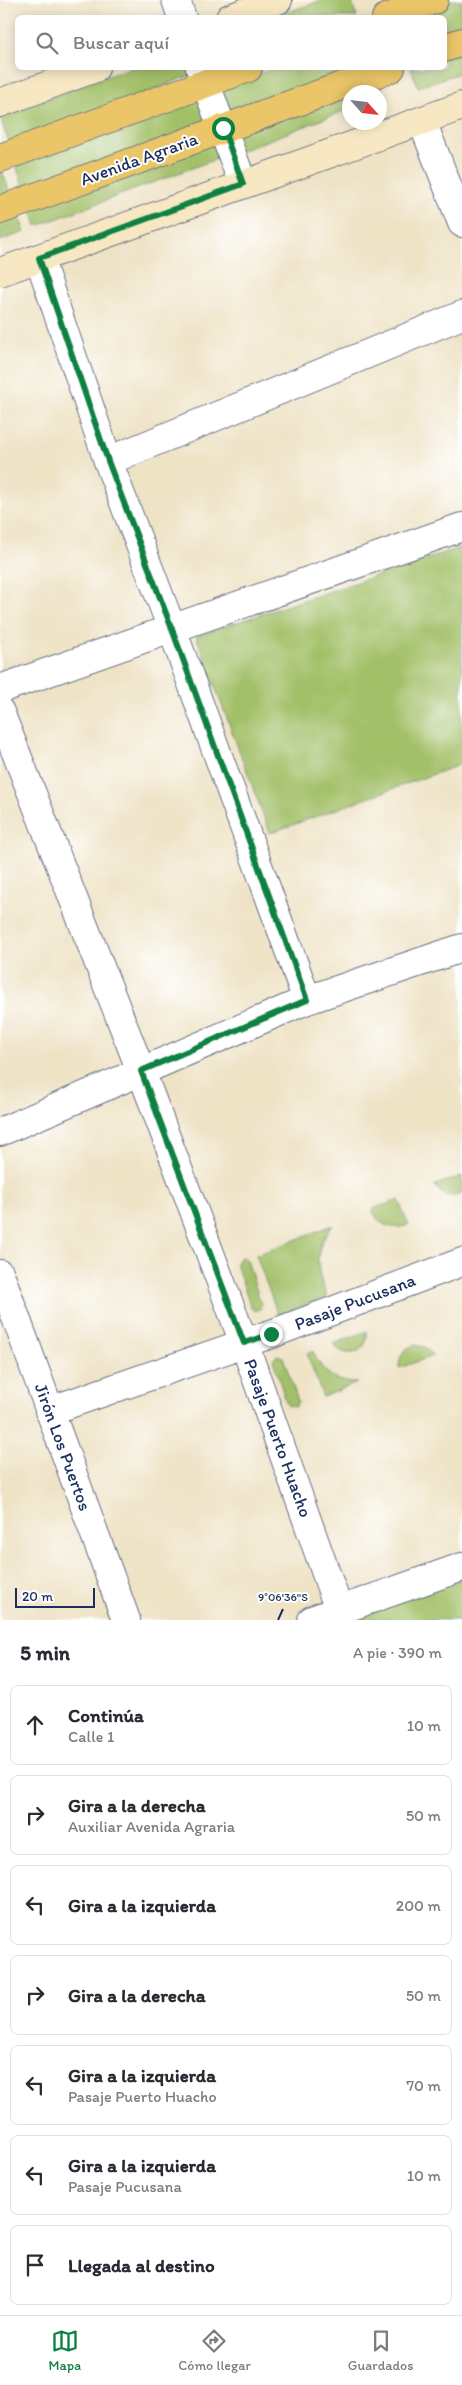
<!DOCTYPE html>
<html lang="es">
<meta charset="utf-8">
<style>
body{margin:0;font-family:Itim,sans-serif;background:#f2f2f3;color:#2b2b33}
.compass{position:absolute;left:342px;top:85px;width:45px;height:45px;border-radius:50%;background:#fff;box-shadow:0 2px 12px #0003;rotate:117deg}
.scale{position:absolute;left:15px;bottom:12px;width:80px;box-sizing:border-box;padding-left:5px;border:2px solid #1b2f5e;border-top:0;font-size:14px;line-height:18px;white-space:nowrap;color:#1b2f5e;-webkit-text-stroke:4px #fff;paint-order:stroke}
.stop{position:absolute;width:15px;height:15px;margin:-11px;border:4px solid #0b8043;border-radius:50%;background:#fff}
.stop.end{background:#0b8043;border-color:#fff;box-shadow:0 1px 5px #0008}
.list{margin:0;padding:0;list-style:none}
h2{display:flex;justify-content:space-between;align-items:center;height:65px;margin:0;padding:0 20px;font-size:21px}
h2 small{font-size:16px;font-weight:400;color:#7c7c81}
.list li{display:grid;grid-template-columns:32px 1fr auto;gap:15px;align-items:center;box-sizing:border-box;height:80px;margin:0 10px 10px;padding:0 10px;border:1px solid #e1e1e2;border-radius:8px}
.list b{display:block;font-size:19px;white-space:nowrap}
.list p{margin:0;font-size:16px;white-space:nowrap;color:#7c7c81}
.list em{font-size:16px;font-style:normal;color:#7c7c81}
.icon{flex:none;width:28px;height:28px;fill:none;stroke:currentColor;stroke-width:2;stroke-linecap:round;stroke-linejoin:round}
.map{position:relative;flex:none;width:462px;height:1620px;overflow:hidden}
.search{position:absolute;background:#fff;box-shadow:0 2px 12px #0003;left:15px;right:15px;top:15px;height:55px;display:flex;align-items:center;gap:12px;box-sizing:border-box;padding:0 18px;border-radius:8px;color:#7c7c81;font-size:19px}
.sheet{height:695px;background:#fff}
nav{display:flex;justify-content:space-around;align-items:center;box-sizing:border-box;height:70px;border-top:1px solid #e1e1e2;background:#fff;font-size:14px;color:#7c7c81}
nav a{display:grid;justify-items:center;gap:2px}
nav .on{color:#0b8043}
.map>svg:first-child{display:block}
</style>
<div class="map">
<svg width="462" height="1620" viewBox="0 0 462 1620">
<rect width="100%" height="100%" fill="#fff"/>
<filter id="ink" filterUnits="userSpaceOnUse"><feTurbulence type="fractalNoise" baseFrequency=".02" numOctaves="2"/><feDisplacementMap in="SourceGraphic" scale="10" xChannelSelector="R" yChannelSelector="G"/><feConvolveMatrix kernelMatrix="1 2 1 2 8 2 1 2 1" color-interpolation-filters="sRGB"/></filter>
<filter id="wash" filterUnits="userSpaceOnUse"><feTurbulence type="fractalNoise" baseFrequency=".0096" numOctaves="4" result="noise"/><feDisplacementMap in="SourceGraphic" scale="20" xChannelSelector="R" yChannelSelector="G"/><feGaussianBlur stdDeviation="1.12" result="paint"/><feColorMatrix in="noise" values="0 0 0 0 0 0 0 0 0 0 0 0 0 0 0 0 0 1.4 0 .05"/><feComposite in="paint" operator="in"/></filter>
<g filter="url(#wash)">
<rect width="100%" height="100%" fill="#efe3c6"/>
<g fill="#a2c068" stroke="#5e7863">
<polygon points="323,0 351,0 357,17 273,17"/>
<polygon points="451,0 462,0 462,32 445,39 444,18 403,18"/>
<polygon points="462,44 462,72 418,87 411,68 444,68 445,50"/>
<polygon points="129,68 188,68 191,75 10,146 0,117"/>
<polygon points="274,68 361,68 231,115 221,87"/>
<polygon points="378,76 385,96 380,98 380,92 350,92 349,109 238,152 230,131"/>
<polygon points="201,91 212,122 25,191 14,160"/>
<polygon points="219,134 227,155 37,226 30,205"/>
<polygon points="0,165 13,201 0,205"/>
<polygon points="17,210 25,232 0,241 0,216"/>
<polygon points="462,547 462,764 270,833 196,636"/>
<path d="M462 1176V1193C451 1199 441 1196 435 1185Z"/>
<path d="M399 1200 408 1225C392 1231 377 1225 372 1209Z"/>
<path d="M333 1225C312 1251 316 1267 327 1297L278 1315 256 1255Z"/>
<polygon points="242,1257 247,1260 261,1304 260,1309 256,1311 251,1308 236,1264 238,1259"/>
<path d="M367 1331C370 1353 345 1361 333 1344Z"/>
<path d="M414 1345 425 1347 433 1356 399 1368C399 1356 403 1349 414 1345Z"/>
<path d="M313 1351C322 1372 333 1382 357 1383L323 1397 307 1354Z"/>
<polygon points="277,1355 283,1357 298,1401 295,1407 287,1405 273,1360"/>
<polygon points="462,1578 462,1620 353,1620"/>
</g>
</g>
<g filter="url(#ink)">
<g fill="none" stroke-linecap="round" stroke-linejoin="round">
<defs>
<g id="street">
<polyline points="176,0 182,18"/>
<polyline points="200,68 243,184"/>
<polyline points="422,121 462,223"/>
<polyline points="39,258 108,461 172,629 307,1000"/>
<polyline points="108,461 462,315"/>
<polyline points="0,689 462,527"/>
<polyline points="0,712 141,1071 244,1343 339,1610"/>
<polyline points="0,1132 307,1000 462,948"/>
<polyline points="0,1274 126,1620"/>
<polyline points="49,1411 271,1334 462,1262"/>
<polyline points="312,1620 462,1567"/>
</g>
<g id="secondary">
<polyline points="230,18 278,0"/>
<polyline points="0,103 95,68"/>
<polyline points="0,272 462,106"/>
</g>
<g id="primary">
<polyline points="386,18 434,0"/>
<polyline points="444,48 462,42"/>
<polyline points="0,158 248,68"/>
<polyline points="0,210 391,68"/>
</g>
</defs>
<use href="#street" stroke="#656e82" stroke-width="30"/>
<use href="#secondary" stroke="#656e82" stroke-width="30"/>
<use href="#primary" stroke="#656e82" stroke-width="30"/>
<use href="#street" stroke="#fff" stroke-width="28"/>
<use href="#secondary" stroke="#f7e8c3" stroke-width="28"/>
<use href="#primary" stroke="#eac669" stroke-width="28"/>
</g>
</g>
<g fill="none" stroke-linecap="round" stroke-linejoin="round" filter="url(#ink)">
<polyline stroke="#0b8043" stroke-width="6" points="223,128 243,184 39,258 108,461 172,629 307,1000 141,1071 244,1343 271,1334"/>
</g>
<path fill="none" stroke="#1b2f5e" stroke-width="2" d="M278 1620 283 1609"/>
<g text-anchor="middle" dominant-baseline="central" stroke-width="4" stroke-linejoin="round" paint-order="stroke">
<g font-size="18" fill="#1b2f5e" stroke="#fff">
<text transform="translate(139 159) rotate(-20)">Avenida Agraria</text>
<text transform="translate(355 1302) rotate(-21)">Pasaje Pucusana</text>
<text transform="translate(278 1438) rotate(70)">Pasaje Puerto Huacho</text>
<text transform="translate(63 1447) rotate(70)">Jirón Los Puertos</text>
</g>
</g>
<g font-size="12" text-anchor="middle" fill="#1b2f5e" stroke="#fff" stroke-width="4" stroke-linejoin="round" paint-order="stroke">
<text x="283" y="1601">9°06'36"S</text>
</g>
</svg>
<svg class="compass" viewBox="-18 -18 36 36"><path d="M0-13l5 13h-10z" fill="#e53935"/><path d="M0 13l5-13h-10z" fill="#7c7c81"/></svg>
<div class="scale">20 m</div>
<div class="stop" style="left:223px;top:128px"></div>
<div class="stop end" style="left:271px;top:1334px"></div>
<div class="search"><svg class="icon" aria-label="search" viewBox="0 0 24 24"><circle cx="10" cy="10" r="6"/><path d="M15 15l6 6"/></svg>Buscar aquí</div>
</div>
<section class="sheet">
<h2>5 min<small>A pie · 390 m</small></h2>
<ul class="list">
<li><svg class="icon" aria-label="ahead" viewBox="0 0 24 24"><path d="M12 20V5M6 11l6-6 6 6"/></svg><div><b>Continúa</b><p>Calle 1</p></div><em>10 m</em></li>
<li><svg class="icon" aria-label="right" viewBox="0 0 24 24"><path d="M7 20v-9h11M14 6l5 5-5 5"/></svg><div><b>Gira a la derecha</b><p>Auxiliar Avenida Agraria</p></div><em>50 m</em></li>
<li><svg class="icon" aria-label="left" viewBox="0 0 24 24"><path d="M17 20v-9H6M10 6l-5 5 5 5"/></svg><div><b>Gira a la izquierda</b></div><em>200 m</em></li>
<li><svg class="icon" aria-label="right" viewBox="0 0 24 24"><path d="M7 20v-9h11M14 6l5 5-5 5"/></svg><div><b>Gira a la derecha</b></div><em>50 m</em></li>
<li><svg class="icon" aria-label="left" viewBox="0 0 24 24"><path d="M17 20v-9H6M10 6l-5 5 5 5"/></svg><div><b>Gira a la izquierda</b><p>Pasaje Puerto Huacho</p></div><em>70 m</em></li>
<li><svg class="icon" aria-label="left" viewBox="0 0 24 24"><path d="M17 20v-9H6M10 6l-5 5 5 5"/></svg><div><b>Gira a la izquierda</b><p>Pasaje Pucusana</p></div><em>10 m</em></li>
<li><svg class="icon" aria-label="arrive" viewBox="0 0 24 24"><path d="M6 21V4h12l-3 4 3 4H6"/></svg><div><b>Llegada al destino</b></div></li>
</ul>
</section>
<nav>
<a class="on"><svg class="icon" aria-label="map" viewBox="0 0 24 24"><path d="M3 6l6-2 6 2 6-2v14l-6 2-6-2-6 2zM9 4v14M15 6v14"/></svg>Mapa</a>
<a><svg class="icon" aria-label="directions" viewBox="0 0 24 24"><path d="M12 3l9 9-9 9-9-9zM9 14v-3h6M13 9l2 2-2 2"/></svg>Cómo llegar</a>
<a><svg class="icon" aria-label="saved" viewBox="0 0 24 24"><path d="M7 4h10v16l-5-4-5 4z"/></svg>Guardados</a>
</nav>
